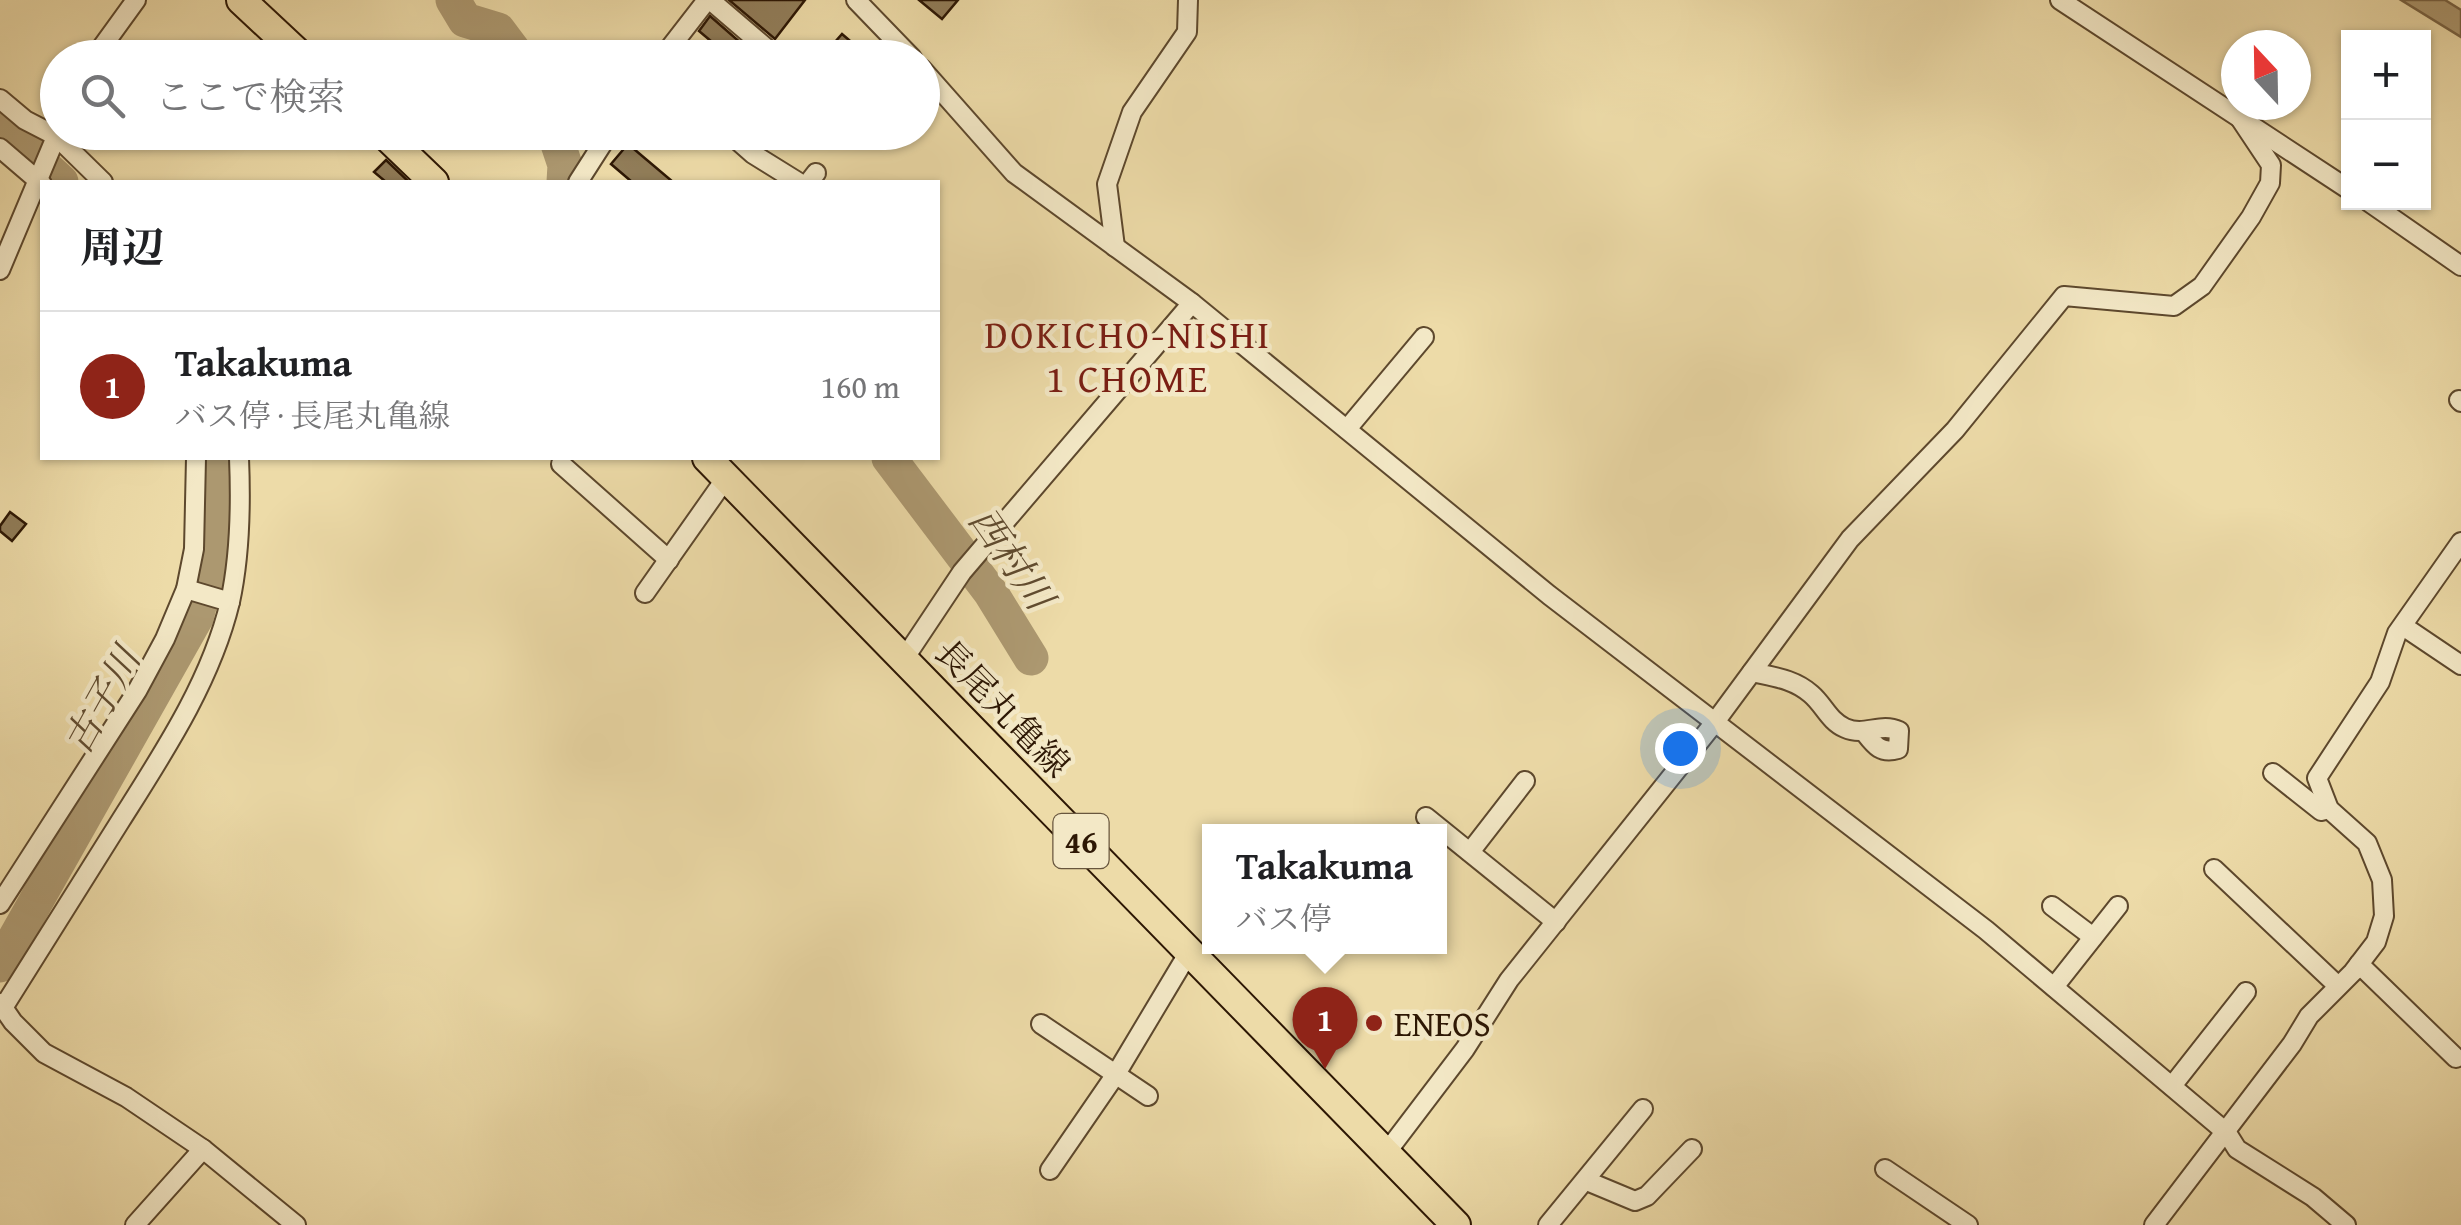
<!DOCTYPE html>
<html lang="ja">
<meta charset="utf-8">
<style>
body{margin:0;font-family:"Gentium Book Plus","Noto Serif JP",serif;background:#f6f6f6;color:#202124}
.controls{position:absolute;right:30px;top:30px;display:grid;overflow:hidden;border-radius:0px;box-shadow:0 2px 8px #0004}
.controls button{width:90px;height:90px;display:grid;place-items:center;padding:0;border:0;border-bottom:2px solid #e0e0e0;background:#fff;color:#202124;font:50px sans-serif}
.compass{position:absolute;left:2221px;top:30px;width:90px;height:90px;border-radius:50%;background:#fff;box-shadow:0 2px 8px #0004;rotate:338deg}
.you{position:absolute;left:1680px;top:748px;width:35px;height:35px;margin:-25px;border:8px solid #fff;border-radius:50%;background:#1a73e8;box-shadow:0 0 0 15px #1a73e833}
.badge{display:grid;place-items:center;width:65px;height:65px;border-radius:50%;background:#8f2418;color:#fff;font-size:32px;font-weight:700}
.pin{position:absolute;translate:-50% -82px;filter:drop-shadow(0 2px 5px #0008)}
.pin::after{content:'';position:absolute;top:52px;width:35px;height:30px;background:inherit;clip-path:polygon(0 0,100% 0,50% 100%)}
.popup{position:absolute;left:1202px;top:824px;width:245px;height:130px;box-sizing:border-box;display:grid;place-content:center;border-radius:0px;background:#fff;filter:drop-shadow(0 2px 8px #0005);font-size:32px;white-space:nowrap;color:#757577}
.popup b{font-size:38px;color:#202124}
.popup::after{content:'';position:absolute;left:50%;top:100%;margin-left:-20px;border:20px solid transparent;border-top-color:#fff}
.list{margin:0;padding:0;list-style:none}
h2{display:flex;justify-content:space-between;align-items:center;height:130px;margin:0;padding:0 40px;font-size:42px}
h2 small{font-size:32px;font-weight:400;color:#757577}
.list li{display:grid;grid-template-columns:65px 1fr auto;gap:30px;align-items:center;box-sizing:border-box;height:150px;padding:0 40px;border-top:2px solid #e0e0e0}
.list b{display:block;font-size:38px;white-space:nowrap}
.list p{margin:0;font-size:32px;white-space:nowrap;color:#757577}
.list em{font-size:32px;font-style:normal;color:#757577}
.icon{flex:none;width:55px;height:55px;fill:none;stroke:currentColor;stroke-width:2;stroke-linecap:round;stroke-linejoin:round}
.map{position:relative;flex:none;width:2461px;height:1225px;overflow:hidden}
.search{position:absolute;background:#fff;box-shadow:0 2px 8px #0004;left:40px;top:40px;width:900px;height:110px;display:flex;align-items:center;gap:25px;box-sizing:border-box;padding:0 35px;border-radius:55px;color:#757577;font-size:38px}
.panel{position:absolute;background:#fff;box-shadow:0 2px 8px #0004;left:40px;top:180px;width:900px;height:280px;border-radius:0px}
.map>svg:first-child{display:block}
</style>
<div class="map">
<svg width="2461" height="1225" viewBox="0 0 2461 1225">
<rect width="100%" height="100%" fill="#eddba8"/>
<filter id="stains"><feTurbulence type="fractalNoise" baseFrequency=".002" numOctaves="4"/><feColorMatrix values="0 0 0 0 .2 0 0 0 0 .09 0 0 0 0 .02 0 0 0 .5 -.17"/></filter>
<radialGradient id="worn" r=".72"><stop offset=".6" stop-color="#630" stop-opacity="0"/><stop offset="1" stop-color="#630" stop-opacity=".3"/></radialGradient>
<polygon fill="#ac9870" stroke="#796445" stroke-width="2.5" points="2401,0 2445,0 2461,10 2461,37"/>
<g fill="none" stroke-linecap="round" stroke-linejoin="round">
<g stroke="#ac9870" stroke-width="35">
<polyline points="453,0 465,20 498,30 519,58"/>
<polyline points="0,126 61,182"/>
<polyline points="554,132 565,165 564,182"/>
<polyline points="889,458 991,593 1031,658"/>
<polyline points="0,965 196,618 219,530 214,458"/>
</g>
</g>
<g fill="#917d59" stroke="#2d1704" stroke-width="2.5">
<polygon points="729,0 805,0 775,39"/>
<polygon points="919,0 958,0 942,19"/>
<polygon points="710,16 758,58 731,58 699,31"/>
<polygon points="842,34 870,58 821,58"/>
<polygon points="628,144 673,182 632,182 611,164"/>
<polygon points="386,160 409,182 386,182 374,172"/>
<polygon points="10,512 26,524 12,541 0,531 0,526"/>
</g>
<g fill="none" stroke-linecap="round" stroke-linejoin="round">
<defs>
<g id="street">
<polyline points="710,0 778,58"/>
<polyline points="856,0 912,58"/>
<polyline points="2060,0 2348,189"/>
<polyline points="94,58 136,0"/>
<polyline points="662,58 707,0"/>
<polyline points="922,69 1014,173 1192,303 1549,595 1986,930 2227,1133 2237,1149 2313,1197 2346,1225"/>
<polyline points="0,99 25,120 56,136 103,182"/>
<polyline points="728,132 753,154 798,182"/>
<polyline points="0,148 42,184"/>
<polyline points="578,182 610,132"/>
<polyline points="809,182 816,173"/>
<polyline points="2369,202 2461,266"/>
<polyline points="1115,247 1107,184 1132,112 1187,32 1188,0"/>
<polyline points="0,270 58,132"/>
<polyline points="2459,400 2461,402"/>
<polyline points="1347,429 1424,337"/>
<polyline points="561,464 669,560"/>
<polyline points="186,589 230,602"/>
<polyline points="645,593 726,478"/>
<polyline points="2403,626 2461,665"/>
<polyline points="904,659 962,572 1192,303"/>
<path d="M1752 672C1774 677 1794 679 1811 694 1824 705 1829 721 1845 728 1865 737 1880 722 1899 731L1898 749C1881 754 1875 746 1865 733"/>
<polyline points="2273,773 2321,811 2329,809"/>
<polyline points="1426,817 1556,922"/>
<polyline points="1470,852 1525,781"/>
<polyline points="2214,869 2338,986"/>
<polyline points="0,904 137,691 165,639 186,589 194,549 196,458"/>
<polyline points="2052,906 2093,937"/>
<polyline points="2359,964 2456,1058"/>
<polyline points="2054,987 2118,906"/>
<polyline points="0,1003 13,1022 44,1053 126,1097 203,1149 296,1225"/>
<path d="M3 1008C42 945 82 883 121 820 164 752 211 681 230 602 240 556 241 505 239 458"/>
<polyline points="1041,1024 1148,1096"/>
<polyline points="2172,1086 2246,992"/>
<polyline points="1386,1153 1465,1049 1509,980 1715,722 1850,539 1955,430 2064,296 2174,306 2202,286 2251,217 2270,183 2271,165 2241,120"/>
<polyline points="1885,1169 1968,1225"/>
<polyline points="1050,1170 1116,1074 1189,952"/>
<polyline points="1587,1181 1635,1201 1647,1196 1692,1149"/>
<polyline points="135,1225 203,1149"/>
<polyline points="1548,1225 1643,1109"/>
<polyline points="2154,1225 2292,1044 2309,1016 2353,972 2376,942 2384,916 2382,880 2367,843 2329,809 2317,778 2380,682 2397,633 2461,542"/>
</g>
<g id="primary">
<polyline points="241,0 303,58"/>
<polyline points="382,132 434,182"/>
<polyline points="707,458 1456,1225"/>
</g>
</defs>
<use href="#street" stroke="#5d482d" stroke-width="22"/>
<use href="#primary" stroke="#2d1704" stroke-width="32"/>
<use href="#street" stroke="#f3e8c6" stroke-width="18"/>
<use href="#primary" stroke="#eddba8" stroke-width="28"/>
</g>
<circle fill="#8f2418" stroke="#f3e8c6" stroke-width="4" cx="1374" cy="1023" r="10"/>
<g text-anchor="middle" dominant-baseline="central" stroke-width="9" stroke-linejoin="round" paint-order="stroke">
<rect fill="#f3e8c6" stroke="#68563e" stroke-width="2.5" x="1053.5" y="814" width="55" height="54" rx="8"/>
<g font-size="32" font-weight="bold" fill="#2d1704">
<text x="1081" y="841">46</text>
</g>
<g font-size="35" fill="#2d1704" stroke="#f3e8c6">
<text transform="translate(1003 708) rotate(46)">長尾丸亀線</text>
</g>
<g font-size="35" fill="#2d1704" stroke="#f3e8c6" text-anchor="start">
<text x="1394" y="1023">ENEOS</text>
</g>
<g font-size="38" letter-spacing="2.5" fill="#7a1f14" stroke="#f3e8c6">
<text x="1128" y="334">DOKICHO-NISHI<tspan x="1128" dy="44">1 CHOME</tspan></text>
</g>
<g font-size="38" font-style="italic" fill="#604b2f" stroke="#f3e8c6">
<text transform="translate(1012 558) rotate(55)">西村川</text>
<text transform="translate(101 700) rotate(-61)">古子川</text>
</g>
</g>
<rect width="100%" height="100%" filter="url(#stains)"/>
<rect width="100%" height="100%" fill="url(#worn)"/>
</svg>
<div class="controls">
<button>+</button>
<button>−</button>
</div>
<svg class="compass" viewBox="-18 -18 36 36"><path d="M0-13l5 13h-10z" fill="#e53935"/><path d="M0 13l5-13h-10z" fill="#757577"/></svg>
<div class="you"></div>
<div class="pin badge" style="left:1325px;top:1069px">1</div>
<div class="popup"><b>Takakuma</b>バス停</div>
<div class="search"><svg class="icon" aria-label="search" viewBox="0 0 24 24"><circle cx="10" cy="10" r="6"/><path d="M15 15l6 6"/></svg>ここで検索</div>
<section class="panel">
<h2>周辺<small></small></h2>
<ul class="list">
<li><span class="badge">1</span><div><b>Takakuma</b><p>バス停 · 長尾丸亀線</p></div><em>160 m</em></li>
</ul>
</section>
</div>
